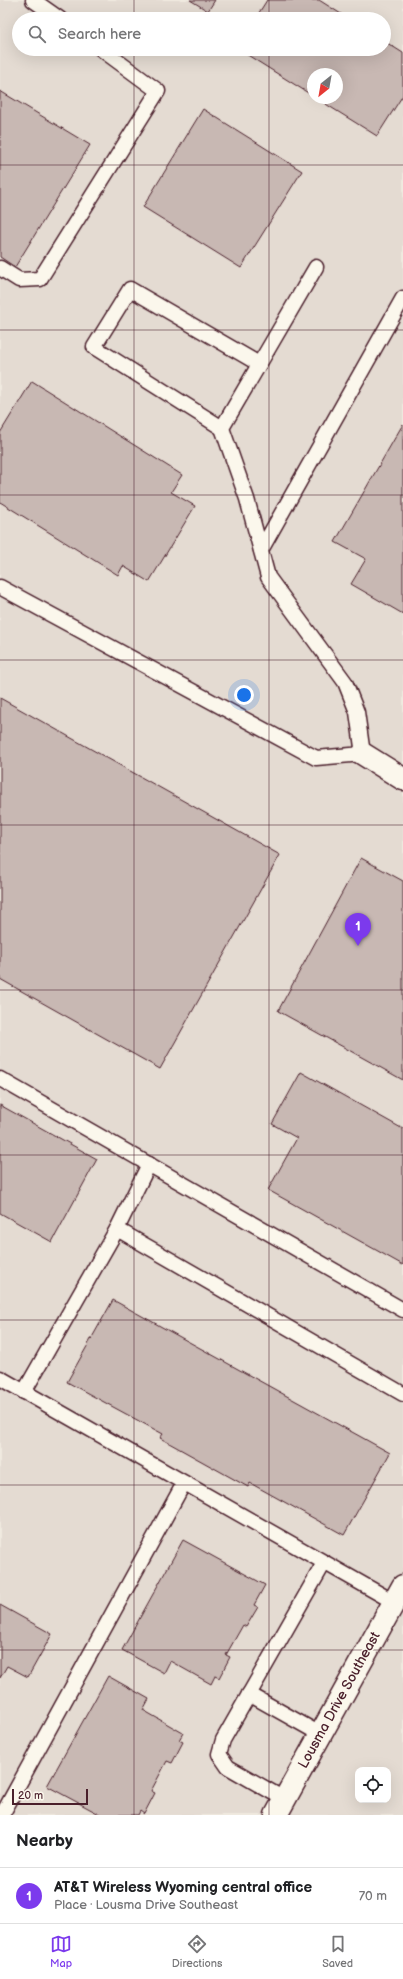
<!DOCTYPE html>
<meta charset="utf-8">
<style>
body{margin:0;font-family:"Balsamiq Sans",sans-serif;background:#f2f2f2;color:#202124}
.controls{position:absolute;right:12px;bottom:12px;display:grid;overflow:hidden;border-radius:8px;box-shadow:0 4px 16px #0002}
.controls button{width:36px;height:36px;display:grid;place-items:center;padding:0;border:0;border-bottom:1px solid #e0e0e0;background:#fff;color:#202124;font:20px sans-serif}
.compass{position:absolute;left:307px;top:68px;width:36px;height:36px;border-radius:50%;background:#fff;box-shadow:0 4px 16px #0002;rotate:211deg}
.scale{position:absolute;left:12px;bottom:10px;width:76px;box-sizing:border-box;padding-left:4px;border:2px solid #4a1f2b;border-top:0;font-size:11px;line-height:14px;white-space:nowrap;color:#4a1f2b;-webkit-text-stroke:3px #fbf7ec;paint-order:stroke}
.you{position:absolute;left:244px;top:695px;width:14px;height:14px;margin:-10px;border:3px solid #fff;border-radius:50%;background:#1a73e8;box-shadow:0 0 0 6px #1a73e833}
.badge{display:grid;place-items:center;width:26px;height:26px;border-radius:50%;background:#7c3aed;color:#fff;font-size:13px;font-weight:700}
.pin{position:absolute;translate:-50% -33px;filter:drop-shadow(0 1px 2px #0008)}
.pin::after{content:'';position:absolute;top:21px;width:14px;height:12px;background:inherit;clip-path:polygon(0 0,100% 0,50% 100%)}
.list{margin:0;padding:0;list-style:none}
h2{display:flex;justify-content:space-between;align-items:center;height:52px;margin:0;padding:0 16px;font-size:17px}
h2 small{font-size:13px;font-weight:400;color:#757577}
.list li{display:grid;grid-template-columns:26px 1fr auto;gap:12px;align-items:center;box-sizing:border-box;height:56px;padding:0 16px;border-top:1px solid #e0e0e0}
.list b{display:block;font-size:15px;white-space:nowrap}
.list p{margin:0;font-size:13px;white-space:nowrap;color:#757577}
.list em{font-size:13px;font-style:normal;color:#757577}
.icon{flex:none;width:22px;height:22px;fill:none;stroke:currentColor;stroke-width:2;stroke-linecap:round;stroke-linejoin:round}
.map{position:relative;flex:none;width:403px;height:1815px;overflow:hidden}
.search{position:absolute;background:#fff;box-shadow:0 4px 16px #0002;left:12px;right:12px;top:12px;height:44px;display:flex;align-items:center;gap:10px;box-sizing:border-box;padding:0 14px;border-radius:22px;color:#757577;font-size:15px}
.sheet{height:108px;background:#fff}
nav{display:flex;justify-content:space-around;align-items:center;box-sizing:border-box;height:56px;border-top:1px solid #e0e0e0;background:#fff;font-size:11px;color:#757577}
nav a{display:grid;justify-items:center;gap:2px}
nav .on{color:#7c3aed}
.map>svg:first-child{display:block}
</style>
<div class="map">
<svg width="403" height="1815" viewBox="0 0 403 1815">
<rect width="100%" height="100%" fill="#f0eae0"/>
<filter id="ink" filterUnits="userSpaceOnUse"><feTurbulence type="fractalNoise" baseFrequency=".025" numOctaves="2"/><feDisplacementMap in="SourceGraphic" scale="8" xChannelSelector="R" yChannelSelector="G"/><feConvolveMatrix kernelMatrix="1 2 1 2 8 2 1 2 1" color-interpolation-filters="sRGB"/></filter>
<g filter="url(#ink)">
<path fill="#e4dbd2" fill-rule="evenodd" d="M0 0H403V1815H0ZM19 19H384V49H19ZM313 74H337V98H313ZM358 1770H388V1800H358Z"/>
<g fill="#c8b8b3" stroke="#4a1f2b">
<polygon points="190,0 215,0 208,11"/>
<polygon points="267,0 319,0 349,19 255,19"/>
<polygon points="384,41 403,53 403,95 377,136 316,98 337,98 337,74 313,74 313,96 238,49 384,49"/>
<polygon points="0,91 90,145 15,267 0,257"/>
<polygon points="203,109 302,171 241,268 143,207"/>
<polygon points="32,381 182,475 171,492 195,506 149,582 123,566 118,575 0,502 0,433"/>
<polygon points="403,424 403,614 351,584 366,559 335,542"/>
<polygon points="0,698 280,855 160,1069 0,979"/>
<polygon points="361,858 403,881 403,1080 278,1011"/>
<polygon points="301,1072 403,1129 403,1265 268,1190 297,1138 272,1124"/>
<polygon points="0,1105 97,1159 52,1242 0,1213"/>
<polygon points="113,1300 390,1453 344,1535 250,1483 248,1487 160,1438 163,1434 67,1382"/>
<polygon points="183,1540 265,1585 254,1605 258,1607 246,1627 243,1625 226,1655 230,1657 219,1678 215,1676 211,1684 170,1661 164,1673 122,1650"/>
<polygon points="0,1605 52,1634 28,1677 7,1666 0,1678"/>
<polygon points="108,1676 149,1699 143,1710 183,1733 179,1740 183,1742 172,1763 167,1761 151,1791 155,1793 144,1814 140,1811 138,1815 101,1815 47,1786"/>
</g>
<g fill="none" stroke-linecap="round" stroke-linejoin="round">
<defs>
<g id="lane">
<polyline points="33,0 60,19"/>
<polyline points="0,268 19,280 40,279 158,91 101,49"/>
<polyline points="222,428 94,347 130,289 259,364"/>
<polyline points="261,550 403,298"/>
<polyline points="0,587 316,758 363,754 357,712 345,682 268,577 247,499 222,428 316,267"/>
<polyline points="0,1079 403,1310"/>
<polyline points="117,1229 149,1164"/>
<polyline points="0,1378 394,1602"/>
<polyline points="24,1392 117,1229 403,1394"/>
<polyline points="249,1694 320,1734"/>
<polyline points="284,1799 228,1767 219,1754 223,1740 324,1563"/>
<polyline points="2,1815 184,1483"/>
</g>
<g id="street">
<polyline points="363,754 403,779"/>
<polyline points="276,1815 403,1586"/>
</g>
</defs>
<use href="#lane" stroke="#4a1f2b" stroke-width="17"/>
<use href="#street" stroke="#4a1f2b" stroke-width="25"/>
<use href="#lane" stroke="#fbf7ec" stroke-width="14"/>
<use href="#street" stroke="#fbf7ec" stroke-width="22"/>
</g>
</g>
<path fill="none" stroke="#4a1f2b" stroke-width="1" stroke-opacity="0.55" d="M134 0V19M269 0V19M134 49V1815M269 49V1815M0 165H403M0 330H403M0 495H403M0 660H403M0 825H403M0 990H403M0 1155H403M0 1320H403M0 1485H403M0 1650H403"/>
<g text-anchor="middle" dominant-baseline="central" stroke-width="3" stroke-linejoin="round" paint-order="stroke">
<g font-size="14" fill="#4a1f2b" stroke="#fbf7ec">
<text transform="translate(339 1700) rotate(-61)">Lousma Drive Southeast</text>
</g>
</g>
</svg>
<div class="controls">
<button><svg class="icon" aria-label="locate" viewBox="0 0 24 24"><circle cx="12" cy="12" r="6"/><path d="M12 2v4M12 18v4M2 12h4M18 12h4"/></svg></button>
</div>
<svg class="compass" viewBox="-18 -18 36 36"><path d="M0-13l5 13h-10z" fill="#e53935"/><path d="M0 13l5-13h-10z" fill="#757577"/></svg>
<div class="scale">20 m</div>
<div class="you"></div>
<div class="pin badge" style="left:358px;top:946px">1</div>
<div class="search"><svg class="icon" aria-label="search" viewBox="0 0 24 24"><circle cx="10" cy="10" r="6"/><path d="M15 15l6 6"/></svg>Search here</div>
</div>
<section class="sheet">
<h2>Nearby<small></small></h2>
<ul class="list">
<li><span class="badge">1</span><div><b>AT&amp;T Wireless Wyoming central office</b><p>Place · Lousma Drive Southeast</p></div><em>70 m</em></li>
</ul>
</section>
<nav>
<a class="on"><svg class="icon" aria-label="map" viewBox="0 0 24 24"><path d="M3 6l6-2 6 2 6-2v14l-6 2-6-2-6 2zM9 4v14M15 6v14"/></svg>Map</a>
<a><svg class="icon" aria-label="directions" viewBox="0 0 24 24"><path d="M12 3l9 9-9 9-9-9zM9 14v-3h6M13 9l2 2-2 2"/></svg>Directions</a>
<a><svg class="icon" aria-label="saved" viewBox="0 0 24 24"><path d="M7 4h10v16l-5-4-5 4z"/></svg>Saved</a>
</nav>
